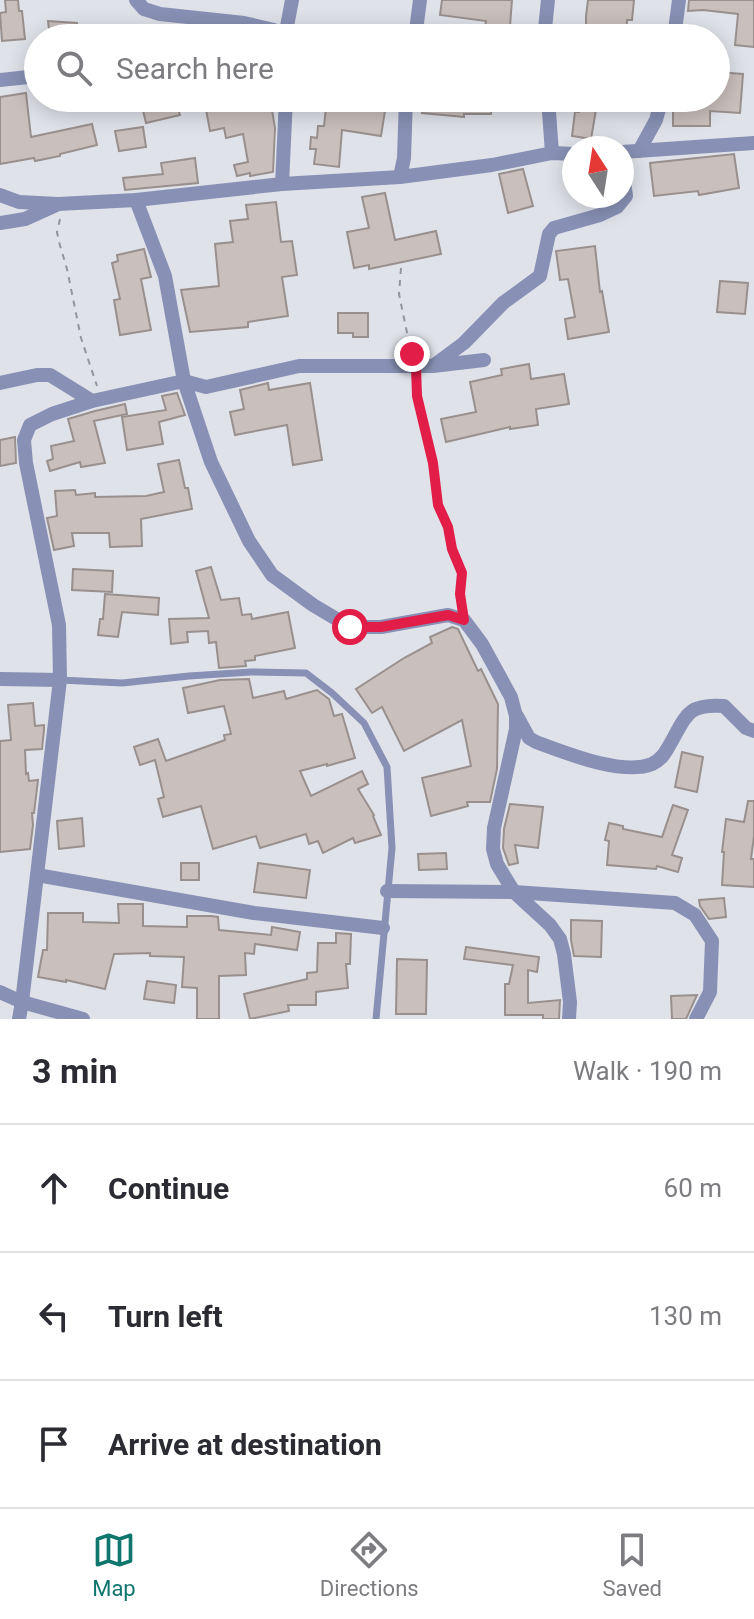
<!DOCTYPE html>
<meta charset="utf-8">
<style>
body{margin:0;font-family:Roboto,sans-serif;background:#f2f2f3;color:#2b2b33}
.compass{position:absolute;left:562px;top:136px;width:72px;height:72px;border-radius:50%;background:#fff;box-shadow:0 4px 20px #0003;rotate:348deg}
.stop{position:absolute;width:24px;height:24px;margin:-18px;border:6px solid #e11d48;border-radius:50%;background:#fff}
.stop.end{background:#e11d48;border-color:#fff;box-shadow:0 2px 8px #0008}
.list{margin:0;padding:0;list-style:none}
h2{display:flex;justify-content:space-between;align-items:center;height:104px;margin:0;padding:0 32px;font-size:34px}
h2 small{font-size:26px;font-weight:400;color:#7c7c81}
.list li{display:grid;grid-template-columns:52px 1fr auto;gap:24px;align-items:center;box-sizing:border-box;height:128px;padding:0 32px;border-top:2px solid #e1e1e2}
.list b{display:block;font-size:30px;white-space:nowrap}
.list em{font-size:26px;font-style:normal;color:#7c7c81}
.icon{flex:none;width:44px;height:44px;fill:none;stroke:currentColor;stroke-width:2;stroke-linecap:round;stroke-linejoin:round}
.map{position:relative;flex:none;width:754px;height:1019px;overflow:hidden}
.search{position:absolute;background:#fff;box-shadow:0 4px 20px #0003;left:24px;right:24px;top:24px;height:88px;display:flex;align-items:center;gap:20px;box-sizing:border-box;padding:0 28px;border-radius:44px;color:#7c7c81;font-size:30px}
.sheet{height:488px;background:#fff}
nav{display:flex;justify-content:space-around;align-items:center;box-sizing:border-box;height:112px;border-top:2px solid #e1e1e2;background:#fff;font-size:22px;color:#7c7c81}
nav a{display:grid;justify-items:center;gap:4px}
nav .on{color:#0f766e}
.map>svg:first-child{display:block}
</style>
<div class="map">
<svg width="754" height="1019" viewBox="0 0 754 1019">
<rect width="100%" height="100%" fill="#e0e2ea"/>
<g fill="#c9bfbd" stroke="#99908e" stroke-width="2">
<polygon points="5,0 18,0 19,11 22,11 25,39 2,41 0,13 6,12"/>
<polygon points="442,0 512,0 510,26 535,31 534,38 483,38 486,21 440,15"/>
<polygon points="588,0 634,0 632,20 627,20 626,38 588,38 589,29 586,29 586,16"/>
<polygon points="689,0 754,0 754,47 735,45 738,14 703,10 688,11"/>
<polygon points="48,21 77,23 78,34 50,37"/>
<polygon points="120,26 136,27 139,38 120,38"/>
<polygon points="716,72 743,74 740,113 710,111 710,126 673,126 673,98 716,98"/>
<polygon points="26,93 31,137 92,124 97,145 60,154 60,156 35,161 34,158 0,164 0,97"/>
<polygon points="174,98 270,98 275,128 273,172 250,176 250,173 237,176 234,165 248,162 243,134 226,138 224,128 210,131 205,104 178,109 180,115 146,123 142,106"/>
<polygon points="327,98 387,98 381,136 342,130 339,167 314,164 316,149 310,149 311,137 317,138 318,126 324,126"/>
<polygon points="424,98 491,98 491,114 464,114 464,117 422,113"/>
<polygon points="579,98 598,98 591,139 572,136 575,112 579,112"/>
<polygon points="143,127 146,147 119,151 115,131"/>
<polygon points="734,154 739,188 699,195 698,191 654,196 650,163"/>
<polygon points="195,158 198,183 125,190 123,178 163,174 161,163"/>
<polygon points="523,169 533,206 508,213 499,174"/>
<polygon points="385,193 395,240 436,231 441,254 369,269 369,265 354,268 347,232 369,228 362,197"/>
<polygon points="276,202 281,242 292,241 297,275 282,277 288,316 248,322 248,327 190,332 181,290 219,286 215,244 233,242 230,221 248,219 246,205"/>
<polygon points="595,246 600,292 602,291 609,332 568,339 565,319 575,317 568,279 560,280 556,251"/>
<polygon points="144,249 151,277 141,279 151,330 120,335 114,300 120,299 112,263 118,261 117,255"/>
<polygon points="720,281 748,283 745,314 717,312"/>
<polygon points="338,313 368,313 368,337 353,337 353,333 338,333"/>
<polygon points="529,364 531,379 564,374 569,404 536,409 538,425 510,429 510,427 446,442 441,419 476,412 470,382 502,375 501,369"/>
<polygon points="268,383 269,390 310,383 322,460 293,465 287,425 235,435 230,412 244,409 240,390"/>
<polygon points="177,393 185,415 159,422 163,444 127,450 122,417 166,410 162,396"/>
<polygon points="125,404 127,414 94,421 105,463 81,467 80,462 50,471 47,461 53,459 51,446 74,441 68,419 95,411"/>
<polygon points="15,437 16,463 0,466 0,440"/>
<polygon points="179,460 185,488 188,488 192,509 141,519 142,546 110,547 109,533 72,533 74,546 54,550 47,518 57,516 55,491 75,490 76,495 95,493 95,497 146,496 164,492 158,464"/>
<polygon points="211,567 221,600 239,598 242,615 251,614 252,619 288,612 295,648 255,656 255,660 245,661 246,666 219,668 216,642 209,643 208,631 187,632 188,642 171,644 169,619 209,618 196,571"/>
<polygon points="73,569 113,571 112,592 72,590"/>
<polygon points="105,594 159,598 158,615 122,612 118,637 98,635 100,619 103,619"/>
<polygon points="452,627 458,629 478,671 481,669 498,704 497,769 490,802 467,802 468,806 431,816 422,778 471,766 462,720 404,751 382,707 372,713 356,689 404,658 432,643 430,637"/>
<polygon points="249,679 253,698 284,691 286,699 317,690 329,699 334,716 342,714 355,758 327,766 327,764 300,771 311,796 362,771 368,784 358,789 374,815 373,816 381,835 355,843 353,838 323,853 318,841 309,844 306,834 260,848 256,836 213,849 201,806 163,817 158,799 164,797 155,760 140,765 134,747 158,739 166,761 225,740 224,735 231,734 224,706 188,713 183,688 220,680"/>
<polygon points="33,703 35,726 44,725 44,730 42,749 25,750 26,774 28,773 29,781 38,780 34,813 32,813 33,825 30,849 0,852 0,741 11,740 8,705"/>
<polygon points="682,752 703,757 697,792 675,787"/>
<polygon points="748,801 754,801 754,836 751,859 754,859 754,887 722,885 724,852 722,852 726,819 744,822"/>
<polygon points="510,804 543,807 538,848 515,845 518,863 509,865 503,848 504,829"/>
<polygon points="673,805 688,810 672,855 682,858 678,872 657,866 656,869 607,865 609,841 605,840 609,823 623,826 623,829 662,837"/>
<polygon points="82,818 84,846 59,849 57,821"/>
<polygon points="446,853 447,869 419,870 418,854"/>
<rect x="181" y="863" width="18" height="17"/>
<polygon points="258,863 310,870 306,898 254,892"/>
<polygon points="724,898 726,917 709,919 700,906 699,900"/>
<polygon points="118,904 143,904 143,926 187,927 187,916 211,916 218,917 219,930 271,935 272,927 300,932 297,950 255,944 254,954 245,953 246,975 219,976 219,1019 197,1019 197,988 182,987 184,957 150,956 150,953 114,954 105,989 66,980 66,982 38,977 43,950 47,950 48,913 83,913 83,922 119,923"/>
<polygon points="571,920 602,921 601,957 574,956 571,940"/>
<polygon points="336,933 351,934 350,964 346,964 348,988 316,992 316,1005 288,1005 289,1011 250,1019 244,994 307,979 307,973 317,972 318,943 336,943"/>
<polygon points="466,947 539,957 537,972 528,970 528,1003 560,1000 559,1019 543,1019 543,1015 505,1015 505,984 509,984 513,965 464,959"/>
<polygon points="397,959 427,960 426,1014 396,1014"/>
<polygon points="147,981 176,985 174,1003 144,999"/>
<polygon points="697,995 686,1019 672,1019 671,996"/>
</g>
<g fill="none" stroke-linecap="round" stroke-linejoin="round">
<g stroke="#94959b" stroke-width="2" stroke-dasharray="6 6" stroke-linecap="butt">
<polyline points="60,219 57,232 59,242 67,269 81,338 97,386"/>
<polyline points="401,268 399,294 411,352"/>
<polyline points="417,381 417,396 433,463 438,505 448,527 452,549 462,573 461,603"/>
</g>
<polyline stroke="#8891b5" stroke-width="7" points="60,680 122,683 189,676 251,672 306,673 332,693 364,723 387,767 392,848 376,1019"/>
<g stroke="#8891b5" stroke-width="14">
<polyline points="136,0 144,9 160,14 244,23 274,30 285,38"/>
<polyline points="285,37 292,0"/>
<polyline points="415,38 420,0"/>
<polyline points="544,38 548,0"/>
<polyline points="674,38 679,0"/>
<polyline points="0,80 38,76"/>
<polyline points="548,98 552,153"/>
<polyline points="639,151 656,120 662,98"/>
<polyline points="622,152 754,143"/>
<polyline points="400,177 404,158 406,98"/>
<polyline points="282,184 286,98"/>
<polyline points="0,195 19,202 58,204 136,200 282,184 400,177 492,165 552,153 574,154"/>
<polyline points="136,200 165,276 184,381 211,462 249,541 272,575 313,605 350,627 381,627 448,615 464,620 482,644 511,697 516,716 516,729 494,828 493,849 497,864 514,892 550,925 560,939 564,954 570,1002 569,1019"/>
<polyline points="0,223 25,219 56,205"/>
<polyline points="433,366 464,343 503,303 540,276 549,234 554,228 600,215 617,207 626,196 622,167"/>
<polyline points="0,383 37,375 50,375 92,401"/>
<polyline points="0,679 60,680 59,625 26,463 24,440 30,425 52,414 92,401 184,381 206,387 299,366 433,366 484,360"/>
<path d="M517 716 529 738 536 742C566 753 622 776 652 764 661 760 665 753 669 746 686 717 686 703 724 706L746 728 754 731"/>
<polyline points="37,875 254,913 383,928"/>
<polyline points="387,891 514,892 675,903 695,915 712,941 710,992 696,1019"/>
<polyline points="0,992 22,1002 83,1019"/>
<polyline points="19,1019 22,1002 60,680"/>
</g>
</g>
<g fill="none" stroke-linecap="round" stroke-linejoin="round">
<polyline stroke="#e11d48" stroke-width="10" points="350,627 381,627 448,615 464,620 460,594 462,573 452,549 448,527 438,505 433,463 417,396 416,367 412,354"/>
</g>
</svg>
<svg class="compass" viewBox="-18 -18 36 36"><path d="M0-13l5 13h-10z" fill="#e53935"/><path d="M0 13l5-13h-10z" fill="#7c7c81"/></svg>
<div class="stop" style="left:350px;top:627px"></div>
<div class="stop end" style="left:412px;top:354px"></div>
<div class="search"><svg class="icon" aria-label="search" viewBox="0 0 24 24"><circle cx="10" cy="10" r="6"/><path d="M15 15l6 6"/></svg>Search here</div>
</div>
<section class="sheet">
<h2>3 min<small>Walk · 190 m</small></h2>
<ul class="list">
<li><svg class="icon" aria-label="ahead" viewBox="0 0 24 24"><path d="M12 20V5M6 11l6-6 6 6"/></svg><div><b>Continue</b></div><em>60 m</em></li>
<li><svg class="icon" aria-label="left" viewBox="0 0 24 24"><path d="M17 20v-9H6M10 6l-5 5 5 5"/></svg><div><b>Turn left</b></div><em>130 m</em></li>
<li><svg class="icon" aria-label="arrive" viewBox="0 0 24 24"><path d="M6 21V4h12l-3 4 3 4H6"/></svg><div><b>Arrive at destination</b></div></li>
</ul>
</section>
<nav>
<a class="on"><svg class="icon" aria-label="map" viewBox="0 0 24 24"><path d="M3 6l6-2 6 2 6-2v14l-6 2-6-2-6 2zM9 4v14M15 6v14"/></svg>Map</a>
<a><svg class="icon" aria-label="directions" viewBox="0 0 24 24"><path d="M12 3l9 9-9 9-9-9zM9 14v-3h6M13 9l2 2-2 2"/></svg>Directions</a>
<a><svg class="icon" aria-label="saved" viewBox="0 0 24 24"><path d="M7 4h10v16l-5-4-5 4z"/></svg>Saved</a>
</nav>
